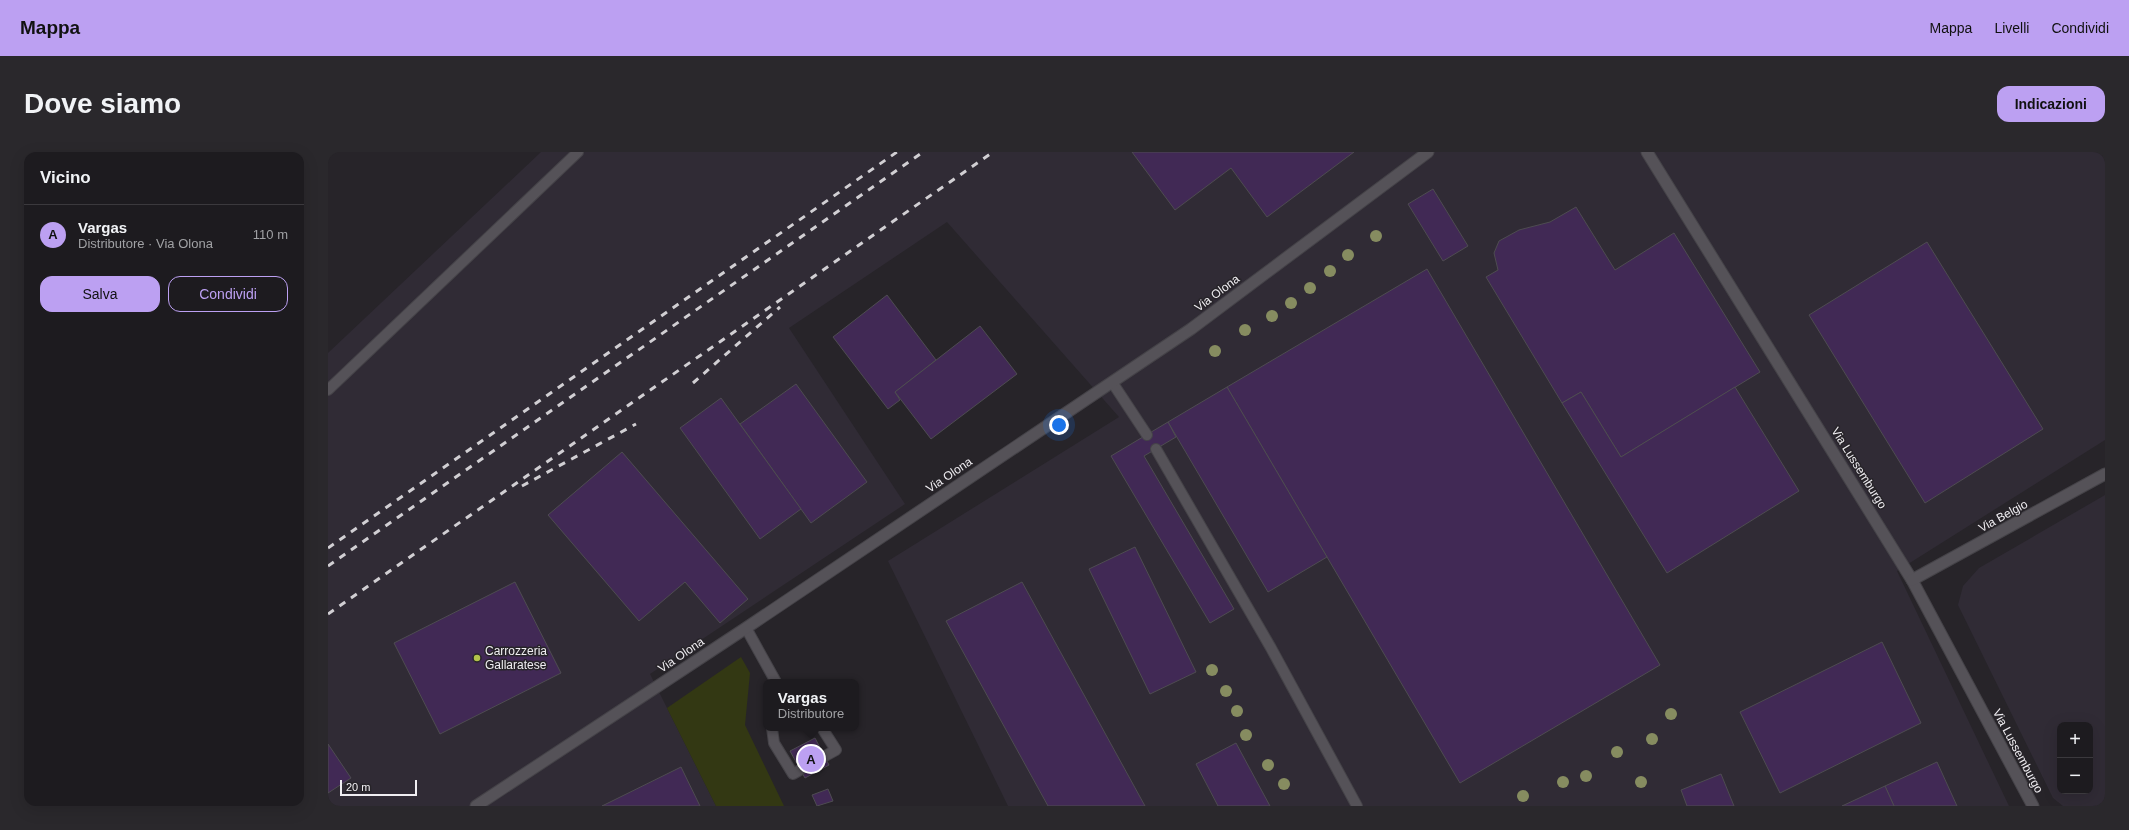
<!DOCTYPE html>
<html lang="it">
<meta charset="utf-8">
<style>
body{margin:0;font-family:Arial,sans-serif;background:#2a282c;color:#f1f3f6}
.controls{position:absolute;right:12px;bottom:12px;display:grid;overflow:hidden;border-radius:8px;box-shadow:0 4px 16px #0002}
.controls button{width:36px;height:36px;display:grid;place-items:center;padding:0;border:0;border-bottom:1px solid #3b393d;background:#1d1b1f;color:#f1f3f6;font:20px sans-serif}
.scale{position:absolute;left:12px;bottom:10px;width:77px;box-sizing:border-box;padding-left:4px;border:2px solid #f0eef2;border-top:0;font-size:11px;line-height:14px;white-space:nowrap;color:#f0eef2;-webkit-text-stroke:3px #272429;paint-order:stroke}
.you{position:absolute;left:731px;top:273px;width:14px;height:14px;margin:-10px;border:3px solid #fff;border-radius:50%;background:#1a73e8;box-shadow:0 0 0 6px #1a73e833}
.badge{display:grid;place-items:center;width:26px;height:26px;border-radius:50%;background:#bca0f2;color:#111;font-size:13px;font-weight:700}
.pin{position:absolute;translate:-50% -50%;border:2px solid #fff;box-shadow:0 1px 4px #0006}
.popup{position:absolute;left:435px;top:527px;width:96px;height:52px;box-sizing:border-box;display:grid;place-content:center;border-radius:8px;background:#1d1b1f;filter:drop-shadow(0 1px 3px #0005);font-size:13px;white-space:nowrap;color:#a0a1a4}
.popup b{font-size:15px;color:#f1f3f6}
.popup::after{content:'';position:absolute;left:50%;top:100%;margin-left:-8px;border:8px solid transparent;border-top-color:#1d1b1f}
.list{margin:0;padding:0;list-style:none}
h2{display:flex;justify-content:space-between;align-items:center;height:52px;margin:0;padding:0 16px;font-size:17px}
h2 small{font-size:13px;font-weight:400;color:#a0a1a4}
.list li{display:grid;grid-template-columns:26px 1fr auto;gap:12px;align-items:center;box-sizing:border-box;height:60px;padding:0 16px;border-top:1px solid #3b393d}
.list b{display:block;font-size:15px;white-space:nowrap}
.list p{margin:0;font-size:13px;white-space:nowrap;color:#a0a1a4}
.list em{font-size:13px;font-style:normal;color:#a0a1a4}
.actions{display:flex;gap:8px;padding:12px 16px}
.actions a{flex:1;padding:9px 0;border:1px solid #bca0f2;border-radius:12px;text-align:center;font-size:14px;color:#bca0f2}
.actions .main{background:#bca0f2;color:#111}
.map{position:relative;flex:none;width:1777px;height:654px;overflow:hidden;border-radius:12px}
header{display:flex;align-items:center;gap:24px;box-sizing:border-box;height:56px;padding:0 20px;background:#bca0f2;color:#111}
header strong{font-size:19px}
nav{display:flex;gap:22px;margin-inline-start:auto;font-size:14px}
.intro{display:flex;align-items:center;justify-content:space-between;box-sizing:border-box;height:96px;padding:0 24px}
h1{margin:0;font-size:28px}
.button{padding:10px 18px;border-radius:12px;background:#bca0f2;color:#111;font-size:14px;font-weight:700}
main{display:flex;gap:24px;padding:0 24px}
aside{flex:1;background:#1d1b1f;border-radius:12px;box-shadow:0 4px 16px #0002}
.map>svg:first-child{display:block}
</style>
<header>
<strong>Mappa</strong>
<nav><a>Mappa</a><a>Livelli</a><a>Condividi</a></nav>
</header>
<div class="intro"><h1>Dove siamo</h1><a class="button">Indicazioni</a></div>
<main>
<aside>
<h2>Vicino<small></small></h2>
<ul class="list">
<li><span class="badge">A</span><div><b>Vargas</b><p>Distributore · Via Olona</p></div><em>110 m</em></li>
</ul>
<div class="actions"><a class="main">Salva</a><a>Condividi</a></div>
</aside>
<div class="map">
<svg width="1777" height="654" viewBox="0 0 1777 654">
<rect width="100%" height="100%" fill="#272429"/>
<g fill="#302b35" fill-rule="evenodd">
<polygon points="213,0 1777,0 1777,288 1569,419 1681,654 680,654 560,409 791,265 619,70 461,176 577,352 322,522 388,654 0,654 0,201"/>
<path d="M1777 343V654H1735L1725 646 1630 453 1635 434 1651 416ZM1732 573H1762V639H1732Z"/>
</g>
<polygon fill="#333813" points="413,505 422,521 417,573 456,654 388,654 339,556"/>
<g fill="#412955" stroke="#4e4c51">
<polygon points="804,0 1026,0 939,65 903,16 847,58"/>
<polygon points="1105,37 1140,94 1115,109 1080,52"/>
<polygon points="1248,55 1287,118 1346,81 1432,220 1293,305 1253,240 1234,251 1158,125 1170,118 1166,101 1171,89 1191,78 1222,70"/>
<polygon points="1599,90 1715,277 1597,351 1481,163"/>
<polygon points="1099,117 1332,513 1132,631 899,235"/>
<polygon points="559,143 608,208 567,240 572,248 560,257 505,185"/>
<polygon points="652,174 689,222 603,287 567,240"/>
<polygon points="468,232 539,330 483,371 412,272"/>
<polygon points="899,235 999,405 940,440 840,270"/>
<polygon points="1407,235 1471,339 1339,421 1234,251 1253,240 1293,305"/>
<polygon points="393,246 473,357 432,387 352,276"/>
<polygon points="840,270 848,285 816,304 906,457 882,471 783,304"/>
<polygon points="294,300 420,447 392,471 357,430 311,469 220,363"/>
<polygon points="807,395 868,520 822,542 761,417"/>
<polygon points="187,430 233,521 112,582 66,491"/>
<polygon points="694,430 817,654 720,654 618,469"/>
<polygon points="1554,490 1593,571 1452,641 1412,560"/>
<polygon points="487,586 501,613 477,626 462,599"/>
<polygon points="908,591 942,654 890,654 868,612"/>
<polygon points="0,592 23,626 0,641"/>
<polygon points="1609,610 1629,654 1566,654 1557,634"/>
<polygon points="353,615 372,654 274,654"/>
<polygon points="1393,622 1406,654 1359,654 1353,638"/>
<polygon points="1557,634 1566,654 1514,654"/>
<polygon points="500,637 505,649 489,654 484,643"/>
</g>
<g fill="none" stroke-linecap="round" stroke-linejoin="round">
<defs>
<g id="service">
<polyline points="784,230 819,283"/>
<polyline points="0,238 250,0"/>
<polyline points="828,297 943,496 1029,654"/>
<polyline points="418,476 448,530"/>
<polyline points="444,576 446,591 465,622 472,618"/>
<polyline points="494,576 508,598 497,604"/>
</g>
<g id="minor">
<polyline points="1319,0 1584,428 1705,654"/>
<polyline points="1584,428 1777,322"/>
<polyline points="148,654 418,476 863,177 1100,0"/>
</g>
</defs>
<use href="#service" stroke="#454348" stroke-width="12"/>
<use href="#minor" stroke="#454348" stroke-width="13"/>
<use href="#service" stroke="#555258" stroke-width="10"/>
<use href="#minor" stroke="#555258" stroke-width="11"/>
<g stroke="#d1cfd3" stroke-width="3" stroke-dasharray="7 7" stroke-linecap="butt">
<polyline points="365,231 452,155"/>
<polyline points="194,334 308,272"/>
<polyline points="0,396 569,0"/>
<polyline points="0,414 595,0"/>
<polyline points="0,462 665,0"/>
</g>
</g>
<g fill="#868c60">
<circle cx="1048" cy="84" r="6"/>
<circle cx="1020" cy="103" r="6"/>
<circle cx="1002" cy="119" r="6"/>
<circle cx="982" cy="136" r="6"/>
<circle cx="963" cy="151" r="6"/>
<circle cx="944" cy="164" r="6"/>
<circle cx="917" cy="178" r="6"/>
<circle cx="887" cy="199" r="6"/>
<circle cx="884" cy="518" r="6"/>
<circle cx="898" cy="539" r="6"/>
<circle cx="909" cy="559" r="6"/>
<circle cx="1343" cy="562" r="6"/>
<circle cx="918" cy="583" r="6"/>
<circle cx="1324" cy="587" r="6"/>
<circle cx="1289" cy="600" r="6"/>
<circle cx="940" cy="613" r="6"/>
<circle cx="1258" cy="624" r="6"/>
<circle cx="1235" cy="630" r="6"/>
<circle cx="1313" cy="630" r="6"/>
<circle cx="956" cy="632" r="6"/>
<circle cx="1195" cy="644" r="6"/>
</g>
<circle fill="#b3c24b" stroke="#272429" stroke-width="1.5" cx="149" cy="506" r="4"/>
<g text-anchor="middle" dominant-baseline="central" stroke-width="3" stroke-linejoin="round" paint-order="stroke">
<g font-size="12" fill="#f0eef2" stroke="#272429">
<text transform="translate(889 141) rotate(-37)">Via Olona</text>
<text transform="translate(1531 316) rotate(58)">Via Lussemburgo</text>
<text transform="translate(621 323) rotate(-34)">Via Olona</text>
<text transform="translate(1675 364) rotate(-29)">Via Belgio</text>
<text transform="translate(353 503) rotate(-34)">Via Olona</text>
<text transform="translate(1690 599) rotate(62)">Via Lussemburgo</text>
</g>
<g font-size="12" fill="#f0eef2" stroke="#272429" text-anchor="start">
<text x="157" y="499">Carrozzeria<tspan x="157" dy="14">Gallaratese</tspan></text>
</g>
</g>
</svg>
<div class="controls">
<button>+</button>
<button>−</button>
</div>
<div class="scale">20 m</div>
<div class="you"></div>
<div class="pin badge" style="left:483px;top:607px">A</div>
<div class="popup"><b>Vargas</b>Distributore</div>
</div>
</main>
